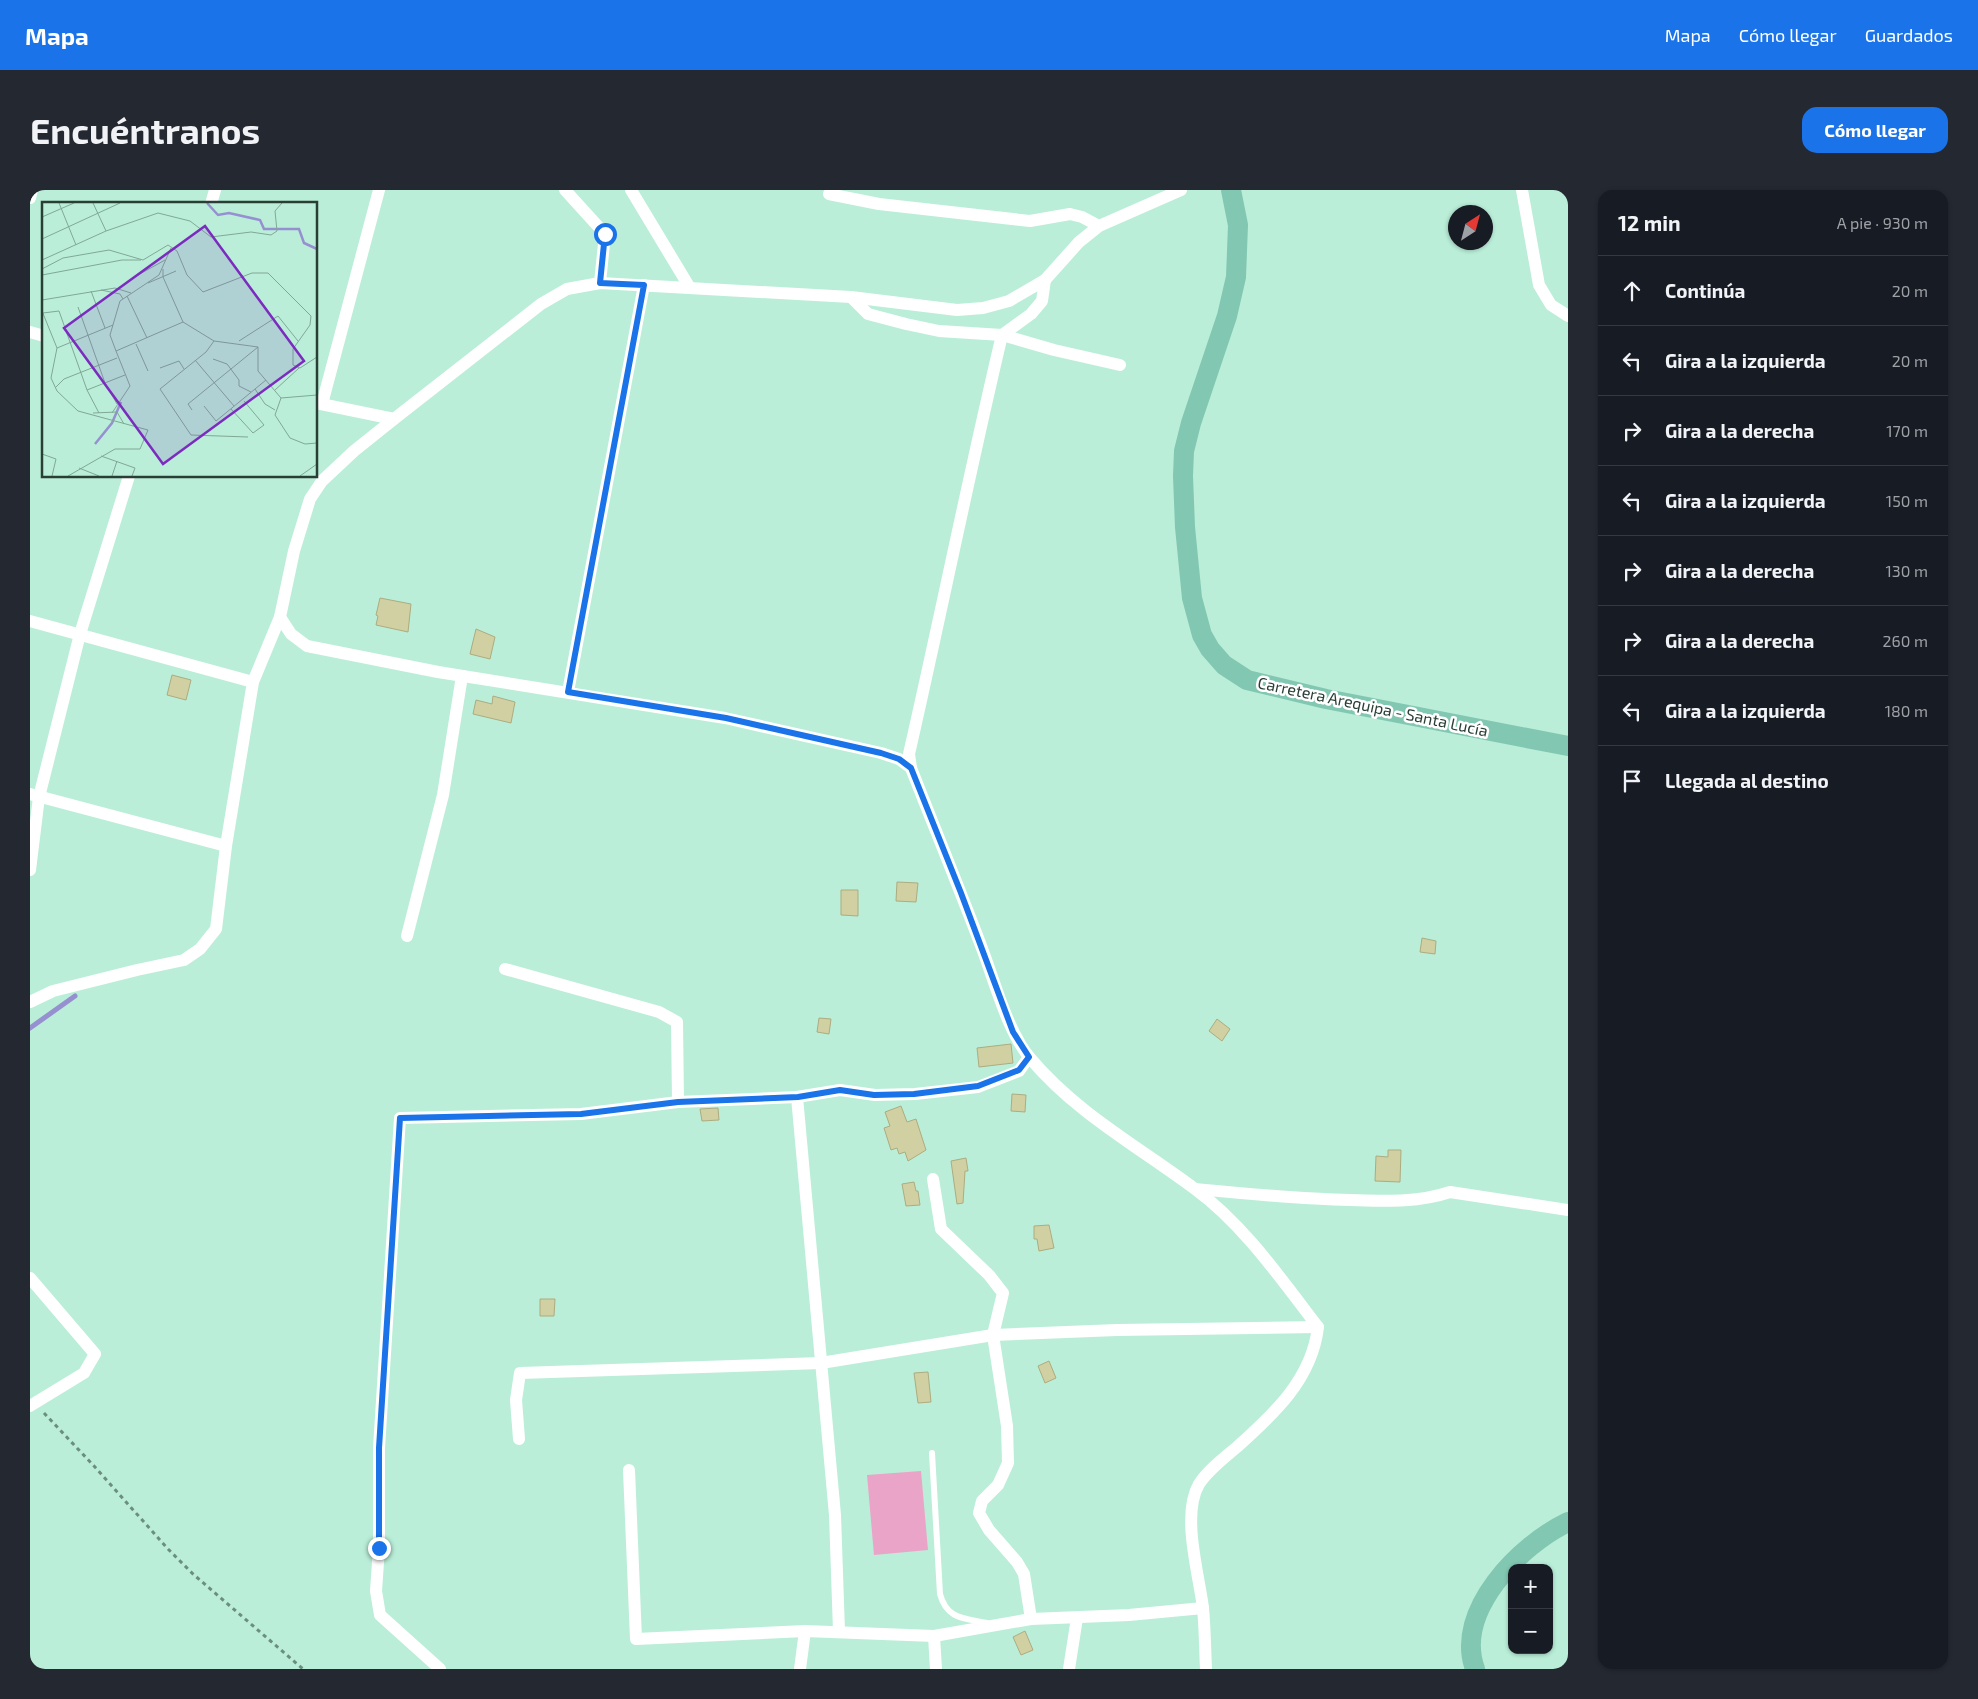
<!DOCTYPE html>
<html lang="es">
<meta charset="utf-8">
<style>
body{margin:0;font-family:"Exo 2",sans-serif;background:#242831;color:#f1f3f6}
.controls{position:absolute;right:15px;bottom:15px;display:grid;overflow:hidden;border-radius:10px;box-shadow:0 1px 4px #0004}
.controls button{width:45px;height:45px;display:grid;place-items:center;padding:0;border:0;border-bottom:1px solid #363941;background:#171b24;color:#f1f3f6;font:25px sans-serif}
.compass{position:absolute;left:1418px;top:15px;width:45px;height:45px;border-radius:50%;background:#171b24;box-shadow:0 1px 4px #0004;rotate:36deg}
.stop{position:absolute;width:15px;height:15px;margin:-11px;border:4px solid #1a73e8;border-radius:50%;background:#fff}
.stop.end{background:#1a73e8;border-color:#fff;box-shadow:0 1px 5px #0008}
.list{margin:0;padding:0;list-style:none}
h2{display:flex;justify-content:space-between;align-items:center;height:65px;margin:0;padding:0 20px;font-size:21px}
h2 small{font-size:16px;font-weight:400;color:#9ea1a6}
.list li{display:grid;grid-template-columns:32px 1fr auto;gap:15px;align-items:center;box-sizing:border-box;height:70px;padding:0 20px;border-top:1px solid #363941}
.list b{display:block;font-size:19px;white-space:nowrap}
.list em{font-size:16px;font-style:normal;color:#9ea1a6}
.icon{flex:none;width:28px;height:28px;fill:none;stroke:currentColor;stroke-width:2;stroke-linecap:round;stroke-linejoin:round}
.map{position:relative;flex:none;width:1538px;height:1479px;overflow:hidden;border-radius:15px}
header{display:flex;align-items:center;gap:30px;box-sizing:border-box;height:70px;padding:0 25px;background:#1a73e8;color:#fff}
header strong{font-size:24px}
nav{display:flex;gap:28px;margin-inline-start:auto;font-size:18px}
.intro{display:flex;align-items:center;justify-content:space-between;box-sizing:border-box;height:120px;padding:0 30px}
h1{margin:0;font-size:35px}
.button{padding:12px 22px;border-radius:15px;background:#1a73e8;color:#fff;font-size:18px;font-weight:700}
main{display:flex;gap:30px;padding:0 30px}
aside{flex:1;background:#171b24;border-radius:15px;box-shadow:0 1px 4px #0004}
.map>svg:first-child{display:block}
</style>
<header>
<strong>Mapa</strong>
<nav><a>Mapa</a><a>Cómo llegar</a><a>Guardados</a></nav>
</header>
<div class="intro"><h1>Encuéntranos</h1><a class="button">Cómo llegar</a></div>
<main>
<div class="map">
<svg width="1538" height="1479" viewBox="0 0 1538 1479">
<rect width="100%" height="100%" fill="#baeed8"/>
<polygon fill="#eaa4c7" points="891,1281 898,1360 844,1365 837,1285"/>
<g fill="none" stroke-linecap="round" stroke-linejoin="round">
<polyline stroke="#9690d1" stroke-width="5" points="0,838 45,806"/>
</g>
<g fill="#d0d0a3" stroke="#acac80">
<polygon points="350,408 381,414 378,442 346,435 348,426 346,425"/>
<polygon points="446,439 465,447 460,469 440,464"/>
<polygon points="142,485 161,490 156,510 137,505"/>
<polygon points="463,506 485,512 481,533 443,524 446,510 462,514"/>
<polygon points="867,692 888,693 886,712 866,711"/>
<polygon points="811,700 828,700 828,726 811,725"/>
<polygon points="1392,748 1406,751 1405,764 1390,762"/>
<polygon points="789,828 801,829 799,844 787,842"/>
<polygon points="1187,829 1200,839 1192,851 1179,841"/>
<polygon points="981,854 983,873 949,877 947,858"/>
<polygon points="982,904 996,905 995,922 981,921"/>
<polygon points="871,916 877,932 886,929 896,960 878,971 875,962 869,964 867,958 861,960 854,938 860,936 855,922"/>
<polygon points="688,918 689,930 672,931 670,919"/>
<polygon points="1358,960 1371,960 1370,992 1345,991 1346,966 1358,967"/>
<polygon points="936,968 938,981 935,981 933,1013 927,1014 921,971"/>
<polygon points="884,992 886,1001 888,1001 890,1015 876,1016 872,994"/>
<polygon points="1019,1035 1024,1058 1009,1061 1007,1049 1004,1049 1004,1036"/>
<polygon points="510,1109 525,1109 524,1126 510,1126"/>
<polygon points="1019,1171 1026,1188 1015,1193 1008,1176"/>
<polygon points="898,1182 901,1212 888,1213 884,1183"/>
<polygon points="995,1441 1003,1460 991,1465 983,1447"/>
</g>
<g fill="none" stroke-linecap="round" stroke-linejoin="round">
<polyline stroke="#6b8e7f" stroke-width="3" stroke-dasharray="4 4" stroke-linecap="butt" points="14,1223 64,1276 138,1359 163,1384 273,1479"/>
<path stroke="#fff" stroke-width="6" d="M902 1263 910 1404C917 1430 935 1428 957 1433"/>
<g stroke="#fff" stroke-width="12">
<polyline points="535,0 575,44 570,93"/>
<polyline points="601,0 660,98"/>
<path d="M1151 0 1069 36 1049 52 1015 90 979 111 953 118 927 120 821 107 570 93 537 99 511 114 364 229 324 261 292 291 280 309 264 361 250 427 261 444 277 456 408 482 695 528 851 563 869 569 881 578C905 639 930 700 953 761 965 793 978 842 1000 868 1046 923 1109 957 1165 999 1214 1035 1251 1089 1288 1137 1282 1189 1244 1224 1207 1257 1194 1268 1178 1280 1169 1294 1151 1325 1169 1384 1173 1418 1175 1438 1175 1459 1176 1479"/>
<polyline points="1492,0 1509,95 1521,115 1538,126"/>
<polyline points="799,4 849,14 1000,31 1040,24 1052,27 1069,36"/>
<polyline points="0,8 2,0"/>
<polyline points="181,14 185,0"/>
<polyline points="821,107 838,124 876,134 909,141 972,145 1024,160 1090,175"/>
<polyline points="0,142 14,146"/>
<polyline points="286,213 364,229"/>
<polyline points="292,214 349,0"/>
<polyline points="0,431 223,492"/>
<polyline points="538,502 614,95"/>
<path d="M881 578 879 564C911 424 939 284 972 145L1001 124 1012 111 1015 90"/>
<polyline points="0,604 196,656"/>
<polyline points="0,680 9,607 50,444 99,286"/>
<polyline points="377,746 413,605 432,486"/>
<polyline points="475,779 629,822 647,832 648,912"/>
<polyline points="0,812 23,801 107,780 154,770 170,759 186,739 196,656 223,492 250,427"/>
<polyline points="767,907 805,1325 809,1441"/>
<polyline points="903,989 911,1039 959,1085 973,1103 963,1145 977,1236 978,1273 968,1295 952,1311 949,1323 959,1340 987,1372 994,1384 1001,1429"/>
<path d="M1166 999C1218 1004 1269 1009 1320 1010 1355 1011 1387 1013 1420 1002L1538 1020"/>
<polyline points="0,1088 65,1164 54,1183 0,1216"/>
<polyline points="489,1249 486,1210 490,1183 791,1173 963,1145 1087,1140 1288,1137"/>
<polyline points="599,1280 606,1449 775,1441 904,1446 1001,1429 1099,1425 1173,1418"/>
<polyline points="904,1446 906,1479"/>
<polyline points="410,1479 350,1425 346,1401 349,1358 349,1258 370,928 551,924 648,912 767,907 810,900 845,905 885,904 948,897 989,881 999,867"/>
<polyline points="770,1479 775,1441"/>
<polyline points="1039,1479 1047,1428"/>
</g>
<g stroke="#82c7b2" stroke-width="20">
<polyline points="1201,0 1208,35 1206,87 1197,126 1161,233 1154,261 1153,286 1155,337 1162,408 1172,445 1180,459 1194,475 1217,490 1296,509 1538,556"/>
<path d="M1445 1479C1424 1421 1490 1355 1538 1332"/>
</g>
</g>
<g fill="none" stroke-linecap="round" stroke-linejoin="round">
<polyline stroke="#1a73e8" stroke-width="6" points="349,1358 349,1258 370,928 551,924 648,912 768,907 810,900 844,905 884,904 948,896 989,880 999,867 983,842 931,703 881,578 869,569 851,563 696,528 538,502 614,95 570,93 575,44"/>
</g>
<g text-anchor="middle" dominant-baseline="central" stroke-width="5" stroke-linejoin="round" paint-order="stroke">
<g font-size="16" fill="#293e35" stroke="#fff">
<text transform="translate(1343 516) rotate(12)">Carretera Arequipa - Santa Lucía</text>
</g>
</g>
<g transform="translate(12 12)">
<rect width="275" height="275" fill="#baeed8"/>
<path fill="none" stroke="#9690d1" stroke-width="2.5" d="M165 1 176 13 187 11 218 18 222 27H257L262 41 275 47M53 242 70 221 79 200"/>
<path fill="none" stroke="#80a897" stroke-width="1" d="M17 1 34 43M51 1 64 29M0 15 32 1M0 37 78 1M129 46 117 73 78 99 68 133 74 149 141 120 172 139 216 145V169L239 196M0 58 64 29 116 11 148 19 169 35 209 30 229 33 235 29 233 9 240 1M0 67 21 56 67 48 101 58 126 43 135 49 145 73 161 90 210 71H226L269 114 268 123 251 147V163L258 166 275 155M121 67V75L141 120M0 73 80 58H99M96 73 123 58M106 81 134 69M59 88 78 92 81 97M49 89 63 126M85 94 105 136M0 98 73 86 89 91M36 105 63 181 75 202M0 109 15 146 9 176 15 189 36 209 106 228 98 247H73L26 274M1 111 17 109 45 188 57 211M172 139 164 150 118 187 149 233 206 235M197 139 236 114 256 139M94 142 106 169M15 146 71 123M171 157 185 162 197 178V184L209 190M153 158 192 204M118 166 137 159 142 167M13 186 22 177 75 156M213 187 223 202 233 208M45 188 83 173M233 188 257 166M275 193 239 196 233 213 248 236 263 242 275 241M162 204 174 219 224 178M189 207 211 231 222 223 202 199M150 208 146 202 216 145M51 211 75 210 82 222M70 211 88 184 74 149M0 252 14 257 10 274M59 254 93 266 90 274M37 266 57 274M70 274 75 259M258 274 275 262"/>
<path fill="#7b2cbf" fill-opacity="0.15" stroke="#7b2cbf" stroke-width="2.5" d="M163 24 262 159 121 262 22 126Z"/>
<rect width="275" height="275" fill="none" stroke="#293e35" stroke-width="2.5"/>
</g>
</svg>
<div class="controls">
<button>+</button>
<button>−</button>
</div>
<svg class="compass" viewBox="-18 -18 36 36"><path d="M0-13l5 13h-10z" fill="#e53935"/><path d="M0 13l5-13h-10z" fill="#9ea1a6"/></svg>
<div class="stop" style="left:575px;top:44px"></div>
<div class="stop end" style="left:349px;top:1358px"></div>
</div>
<aside>
<h2>12 min<small>A pie · 930 m</small></h2>
<ul class="list">
<li><svg class="icon" aria-label="ahead" viewBox="0 0 24 24"><path d="M12 20V5M6 11l6-6 6 6"/></svg><div><b>Continúa</b></div><em>20 m</em></li>
<li><svg class="icon" aria-label="left" viewBox="0 0 24 24"><path d="M17 20v-9H6M10 6l-5 5 5 5"/></svg><div><b>Gira a la izquierda</b></div><em>20 m</em></li>
<li><svg class="icon" aria-label="right" viewBox="0 0 24 24"><path d="M7 20v-9h11M14 6l5 5-5 5"/></svg><div><b>Gira a la derecha</b></div><em>170 m</em></li>
<li><svg class="icon" aria-label="left" viewBox="0 0 24 24"><path d="M17 20v-9H6M10 6l-5 5 5 5"/></svg><div><b>Gira a la izquierda</b></div><em>150 m</em></li>
<li><svg class="icon" aria-label="right" viewBox="0 0 24 24"><path d="M7 20v-9h11M14 6l5 5-5 5"/></svg><div><b>Gira a la derecha</b></div><em>130 m</em></li>
<li><svg class="icon" aria-label="right" viewBox="0 0 24 24"><path d="M7 20v-9h11M14 6l5 5-5 5"/></svg><div><b>Gira a la derecha</b></div><em>260 m</em></li>
<li><svg class="icon" aria-label="left" viewBox="0 0 24 24"><path d="M17 20v-9H6M10 6l-5 5 5 5"/></svg><div><b>Gira a la izquierda</b></div><em>180 m</em></li>
<li><svg class="icon" aria-label="arrive" viewBox="0 0 24 24"><path d="M6 21V4h12l-3 4 3 4H6"/></svg><div><b>Llegada al destino</b></div></li>
</ul>
</aside>
</main>
